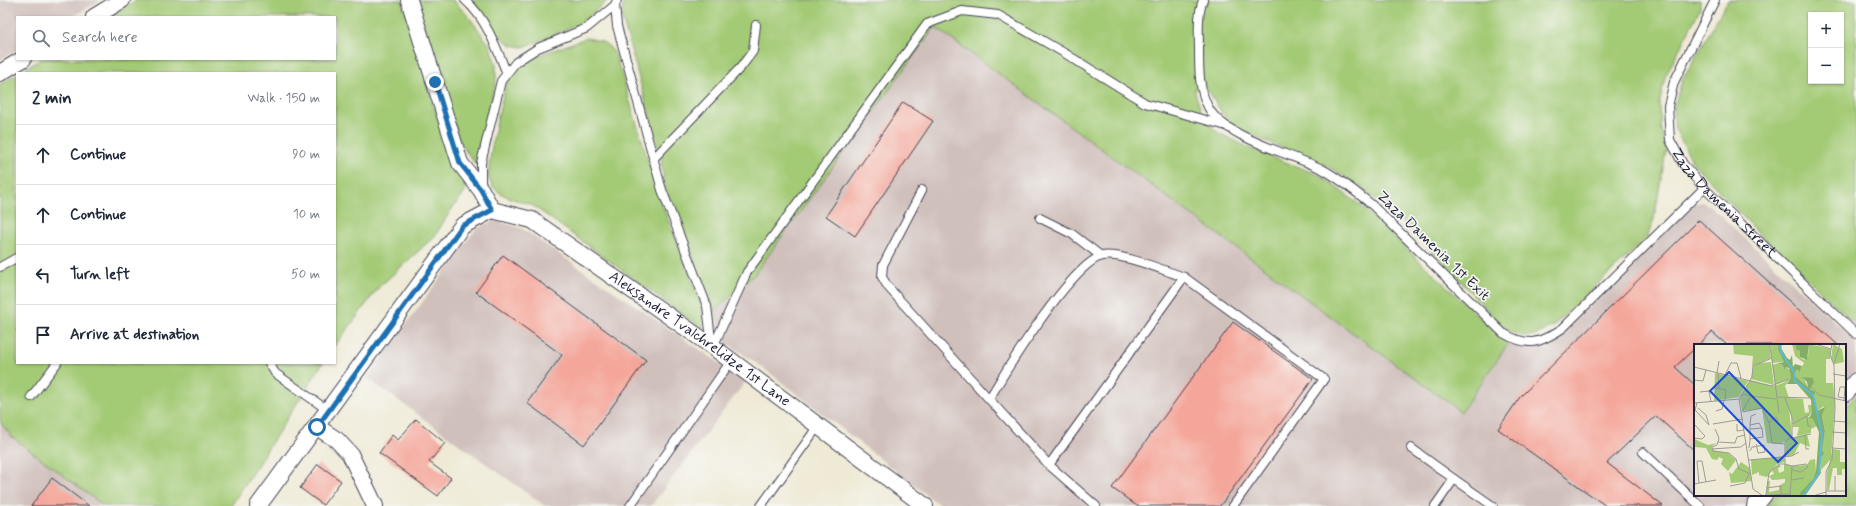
<!DOCTYPE html>
<meta charset="utf-8">
<style>
body{margin:0;font-family:Mynerve,sans-serif;background:#f6f6f7;color:#1f2937}
.controls{position:absolute;right:12px;top:12px;display:grid;overflow:hidden;border-radius:0px;box-shadow:0 1px 3px #0004}
.controls button{width:36px;height:36px;display:grid;place-items:center;padding:0;border:0;border-bottom:1px solid #e0e1e3;background:#fff;color:#1f2937;font:20px sans-serif}
.stop{position:absolute;width:12px;height:12px;margin:-9px;border:3px solid #1f6fb2;border-radius:50%;background:#fff}
.stop.end{background:#1f6fb2;border-color:#fff;box-shadow:0 1px 4px #0008}
.list{margin:0;padding:0;list-style:none}
h2{display:flex;justify-content:space-between;align-items:center;height:52px;margin:0;padding:0 16px;font-size:17px}
h2 small{font-size:13px;font-weight:400;color:#747a83}
.list li{display:grid;grid-template-columns:26px 1fr auto;gap:12px;align-items:center;box-sizing:border-box;height:60px;padding:0 16px;border-top:1px solid #e0e1e3}
.list b{display:block;font-size:15px;white-space:nowrap}
.list em{font-size:13px;font-style:normal;color:#747a83}
.icon{flex:none;width:22px;height:22px;fill:none;stroke:currentColor;stroke-width:2;stroke-linecap:round;stroke-linejoin:round}
.map{position:relative;flex:none;width:1856px;height:506px;overflow:hidden}
.search{position:absolute;background:#fff;box-shadow:0 1px 3px #0004;left:16px;top:16px;width:320px;height:44px;display:flex;align-items:center;gap:10px;box-sizing:border-box;padding:0 14px;border-radius:0px;color:#747a83;font-size:15px}
.panel{position:absolute;background:#fff;box-shadow:0 1px 3px #0004;left:16px;top:72px;width:320px;height:292px;border-radius:0px}
.map>svg:first-child{display:block}
</style>
<div class="map">
<svg width="1856" height="506" viewBox="0 0 1856 506">
<rect width="100%" height="100%" fill="#f6f6f2"/>
<filter id="ink" filterUnits="userSpaceOnUse"><feTurbulence type="fractalNoise" baseFrequency=".025" numOctaves="2"/><feDisplacementMap in="SourceGraphic" scale="8" xChannelSelector="R" yChannelSelector="G"/><feConvolveMatrix kernelMatrix="1 2 1 2 8 2 1 2 1" color-interpolation-filters="sRGB"/></filter>
<filter id="wash" filterUnits="userSpaceOnUse"><feTurbulence type="fractalNoise" baseFrequency=".012" numOctaves="4" result="noise"/><feDisplacementMap in="SourceGraphic" scale="16" xChannelSelector="R" yChannelSelector="G"/><feGaussianBlur stdDeviation="0.9" result="paint"/><feColorMatrix in="noise" values="0 0 0 0 0 0 0 0 0 0 0 0 0 0 0 0 0 1.4 0 .05"/><feComposite in="paint" operator="in"/></filter>
<g filter="url(#wash)">
<rect width="100%" height="100%" fill="#efead5"/>
<g fill="#d0c0bc">
<polygon points="0,0 101,0 72,17 17,17 17,50 0,60"/>
<polygon points="935,26 1461,412 1508,344 1528,347 1541,346 1553,341 1693,204 1702,202 1709,205 1856,341 1856,370 1845,383 1845,345 1695,345 1695,495 1754,495 1745,506 941,506 762,367 724,341 717,331 711,314 754,275"/>
<polygon points="494,220 521,228 746,381 651,506 545,506 367,378 476,229"/>
<polygon points="0,422 12,437 104,506 0,506"/>
</g>
<g fill="#a3ca75" stroke="#627658" fill-rule="evenodd">
<polygon points="137,0 402,0 435,110 455,164 465,183 465,192 451,210 435,236 379,287 335,346 335,73 18,73 41,59 335,59 335,17 109,17"/>
<polygon points="415,0 453,0 469,17 489,44 496,64 496,81 476,165 460,143"/>
<polygon points="471,0 608,0 583,22 540,41 523,47 511,45 498,35 476,5"/>
<path d="M625 0H1700V9L1665 77 1659 105 1661 130 1666 151 1654 219 1647 238 1553 326C1534 337 1527 340 1506 330 1451 272 1393 201 1323 164 1298 152 1245 137 1227 119 1220 111 1214 100 1209 91L1194 89 1203 117 1217 132 1254 150 1319 175 1359 204 1508 344 1461 412 935 27 754 275 711 314 707 294 664 185 661 158 621 13Z"/>
<path d="M1728 0H1856V325L1764 239 1694 164 1675 129 1673 109 1682 81ZM1811 15H1841V81H1811Z"/>
<path d="M586 38C600 40 610 43 616 57L661 202 702 306 703 329 532 205C517 200 494 196 489 179 486 167 502 93 508 80 512 72 519 65 526 60Z"/>
<polygon points="17,74 17,363 323,363 231,506 104,506 12,437 0,422 0,84"/>
<polygon points="1856,395 1856,506 1767,506 1775,495 1845,495 1845,408"/>
</g>
<g id="blocks">
<g fill="#f5a69a">
<polygon points="903,102 933,121 855,236 826,216"/>
<polygon points="1699,220 1838,345 1727,345 1712,332 1698,345 1695,345 1695,348 1675,367 1695,385 1695,451 1656,416 1607,463 1663,506 1606,506 1498,429 1520,397"/>
<polygon points="503,255 646,360 584,445 527,403 562,355 476,292"/>
<polygon points="1233,322 1313,379 1220,506 1137,506 1112,488"/>
<polygon points="416,419 445,443 429,462 451,478 438,496 379,453 392,435 398,440"/>
<polygon points="318,464 341,481 323,505 300,488"/>
<polygon points="52,478 89,506 31,506"/>
</g>
</g>
</g>
<g filter="url(#ink)">
<use href="#blocks" fill-opacity="0" stroke="#414052" stroke-width="1"/>
<g fill="none" stroke-linecap="round" stroke-linejoin="round">
<defs>
<g id="service">
<path d="M465 0C486 18 497 49 507 74"/>
<polyline points="617,0 615,5 617,26 662,190 707,306 712,347"/>
<path d="M1203 0C1197 16 1199 34 1199 51 1199 71 1199 89 1208 107 1223 137 1292 154 1322 169 1339 178 1356 192 1371 204L1503 333C1529 348 1540 343 1563 328L1704 188"/>
<path id="s1" d="M1715 0 1674 82 1668 106 1670 140 1683 164 1704 188 1856 334"/>
<polyline points="653,159 741,67 753,51 756,25"/>
<polyline points="481,186 481,163 501,81 516,62 538,48 587,28 615,5"/>
<polyline points="922,190 883,265 882,277 888,287 989,399"/>
<polyline points="1040,218 1072,234 1101,256"/>
<polyline points="0,267 16,258 17,259"/>
<polyline points="1184,277 1324,379 1233,506"/>
<polyline points="713,347 747,272 927,24 962,11 998,15 1066,54 1145,103 1223,125"/>
<polyline points="269,363 275,373 329,411"/>
<polyline points="31,397 57,363"/>
<polyline points="1411,448 1454,479"/>
<polyline points="1643,452 1700,506"/>
<path d="M1049 465 1184 277C1165 271 1120 252 1102 256 1072 264 1006 370 989 399L1049 465 1096 506"/>
<polyline points="630,506 731,361"/>
<polyline points="761,506 818,426"/>
<polyline points="1435,506 1454,479 1493,506"/>
</g>
<g id="minor">
<polyline points="409,0 460,163 481,190 492,210"/>
<polyline points="94,17 122,0"/>
<polyline points="0,73 23,59"/>
<polyline points="1845,394 1856,381"/>
<polyline points="317,427 337,440 350,454 375,506"/>
<path id="s2" d="M258 506 462 226 492 210 532 220 713 347 925 506"/>
<polyline points="1755,506 1764,495"/>
</g>
</defs>
<use href="#service" stroke="#414052" stroke-width="10"/>
<use href="#minor" stroke="#414052" stroke-width="18"/>
<use href="#service" stroke="#fff" stroke-width="8"/>
<use href="#minor" stroke="#fff" stroke-width="16"/>
</g>
</g>
<g fill="none" stroke-linecap="round" stroke-linejoin="round" filter="url(#ink)">
<polyline stroke="#1f6fb2" stroke-width="5" points="317,427 462,226 492,210 481,190 460,163 435,82"/>
</g>
<g text-anchor="middle" dominant-baseline="central" stroke-width="3.5" stroke-linejoin="round" paint-order="stroke">
<g font-size="15" fill="#22223b" stroke="#f6f6f2">
<text stroke="none"><textPath href="#s1" startOffset="234">Zaza Damenia Street</textPath></text>
<text transform="translate(1433 246) rotate(44)">Zaza Damenia 1st Exit</text>
<text stroke="none"><textPath href="#s2" startOffset="627">Aleksandre Tvalchrelidze 1st Lane</textPath></text>
</g>
</g>
<g transform="translate(1694 344)">
<rect width="152" height="152" fill="#efead5"/>
<path d="M39 0H75L77 14 58 22 59 12 40 10ZM76 0H85L90 18 78 19ZM98 0H102V4L106 7V13L110 16 114 12 115 0 136 5V15H132V39H139L141 58 137 115 127 126 126 114 131 87 128 72 130 62 123 67 120 51 122 48 116 45 120 39 118 35 109 33 114 43 101 32 102 26H106L105 28 110 19 101 12ZM139 0 148 5 150 18 141 20 137 15ZM77 18 80 41 57 35 59 23 64 19ZM88 20 91 27V22L97 27V33L91 42 95 54 109 55 111 69 115 68 114 61H119L118 69 114 73 119 75 123 82 117 85V89L103 92 105 83H98L99 80 95 64 98 93 87 100 73 99 68 65 48 67 46 54 48 52 46 53 56 36 80 42 89 39 95 35 81 41 78 21ZM21 29 54 37 45 53 20 57ZM113 90 116 103 106 99 100 111 91 113 92 96ZM0 95 14 101 23 99 18 102V106L34 109 42 116 34 127 27 120 29 115 25 113 23 116 18 115 12 104 1 103ZM139 105 146 106V118H152V125H148V131H143V124H139L135 146H133V129ZM90 113 91 118 83 120 73 133 65 131V128L58 131 57 116ZM121 115 122 127 119 135 107 152 73 150V137H76L75 148 85 146V142L91 138V135L78 136 75 132 80 130 78 126 85 120 87 123 84 124 85 129 90 127V120L99 122 113 121 116 116ZM47 118 56 124 58 137 37 139 35 128 38 130Z" fill="#a3ca75"/>
<path d="M85 0H88L87 4 93 14 96 16 98 11 99 23 101 20 108 22 105 29V26H102L101 32 114 43 113 38 108 33 119 34 120 39 116 45 122 48 120 51 123 67 131 63 128 72 131 87 128 106 130 110 126 114V121L127 129 111 152H107L106 149 119 135 122 127 125 88 119 75 115 74 118 69 117 56 103 40H93L97 33 95 24 91 23V27L88 20 78 21 90 18 84 5ZM102 0H115L113 16 106 13V7L102 5Z" fill="#82ae66"/>
<path fill="none" stroke="#5cbbdb" stroke-width="2" d="M86 0 87 8 100 28 101 37 119 51 128 90 125 129 109 152"/>
<path fill="none" stroke="#9d9a97" stroke-width="1" d="M121 0 137 5M78 15 85 69M140 20 146 0M0 23 77 42 95 35M23 29 25 17M24 29 25 44M139 30 152 32M31 31 37 19H43L47 34M0 36 9 37 12 26M114 39 125 51 152 57M21 44 32 46 31 56M6 48 15 47 17 58M46 53 50 50 57 52M83 53 115 54M91 54 98 73V94M45 55 58 33 59 22 78 14 75 0M150 57 151 43H146L144 53 150 54M0 59 45 55 59 145 69 152M3 59 1 66 15 81 12 71 4 64M22 67 28 65 30 56M48 68 57 52 82 55M49 68 68 64 75 79M113 73 114 82H117M84 77 82 73 75 78 78 99 91 100M139 77 152 78M0 80 11 92 8 95 0 94M19 80 49 75M43 80V87L50 86M98 80 115 71M56 81 57 72 62 70M21 85 25 94 23 101 18 103 19 107 35 109 42 115 45 125 57 130M138 88 152 89M111 91 112 105H115M56 95 69 93 68 84M24 98 41 99 43 93 51 91M55 104 56 96V81L65 79 68 84 56 85M138 104 152 105M18 105 47 103 52 99M56 107 58 103H60L63 102H65L70 101 71 108 64 109 63 104V102L62 100M55 116 98 112 105 108M98 126 107 128 114 123 112 120 98 122M141 132V147M98 136 110 134M5 139 3 117H8L12 138M0 140 22 136M36 142 51 139 55 130M72 144 87 142V150M132 147H152M71 151 96 150M72 151 75 129 85 120H91M96 152 98 122 91 120V98L94 95 117 90M119 152 132 148M132 152V128L138 115 141 65 140 21 136 11 138 0"/>
<path fill="#1d4ed8" fill-opacity="0.15" stroke="#1d4ed8" stroke-width="2" d="M35 28 103 99 84 118 16 47Z"/>
<rect width="152" height="152" fill="none" stroke="#22223b" stroke-width="2"/>
</g>
</svg>
<div class="controls">
<button>+</button>
<button>−</button>
</div>
<div class="stop" style="left:317px;top:427px"></div>
<div class="stop end" style="left:435px;top:82px"></div>
<div class="search"><svg class="icon" aria-label="search" viewBox="0 0 24 24"><circle cx="10" cy="10" r="6"/><path d="M15 15l6 6"/></svg>Search here</div>
<section class="panel">
<h2>2 min<small>Walk · 150 m</small></h2>
<ul class="list">
<li><svg class="icon" aria-label="ahead" viewBox="0 0 24 24"><path d="M12 20V5M6 11l6-6 6 6"/></svg><div><b>Continue</b></div><em>90 m</em></li>
<li><svg class="icon" aria-label="ahead" viewBox="0 0 24 24"><path d="M12 20V5M6 11l6-6 6 6"/></svg><div><b>Continue</b></div><em>10 m</em></li>
<li><svg class="icon" aria-label="left" viewBox="0 0 24 24"><path d="M17 20v-9H6M10 6l-5 5 5 5"/></svg><div><b>Turn left</b></div><em>50 m</em></li>
<li><svg class="icon" aria-label="arrive" viewBox="0 0 24 24"><path d="M6 21V4h12l-3 4 3 4H6"/></svg><div><b>Arrive at destination</b></div></li>
</ul>
</section>
</div>
